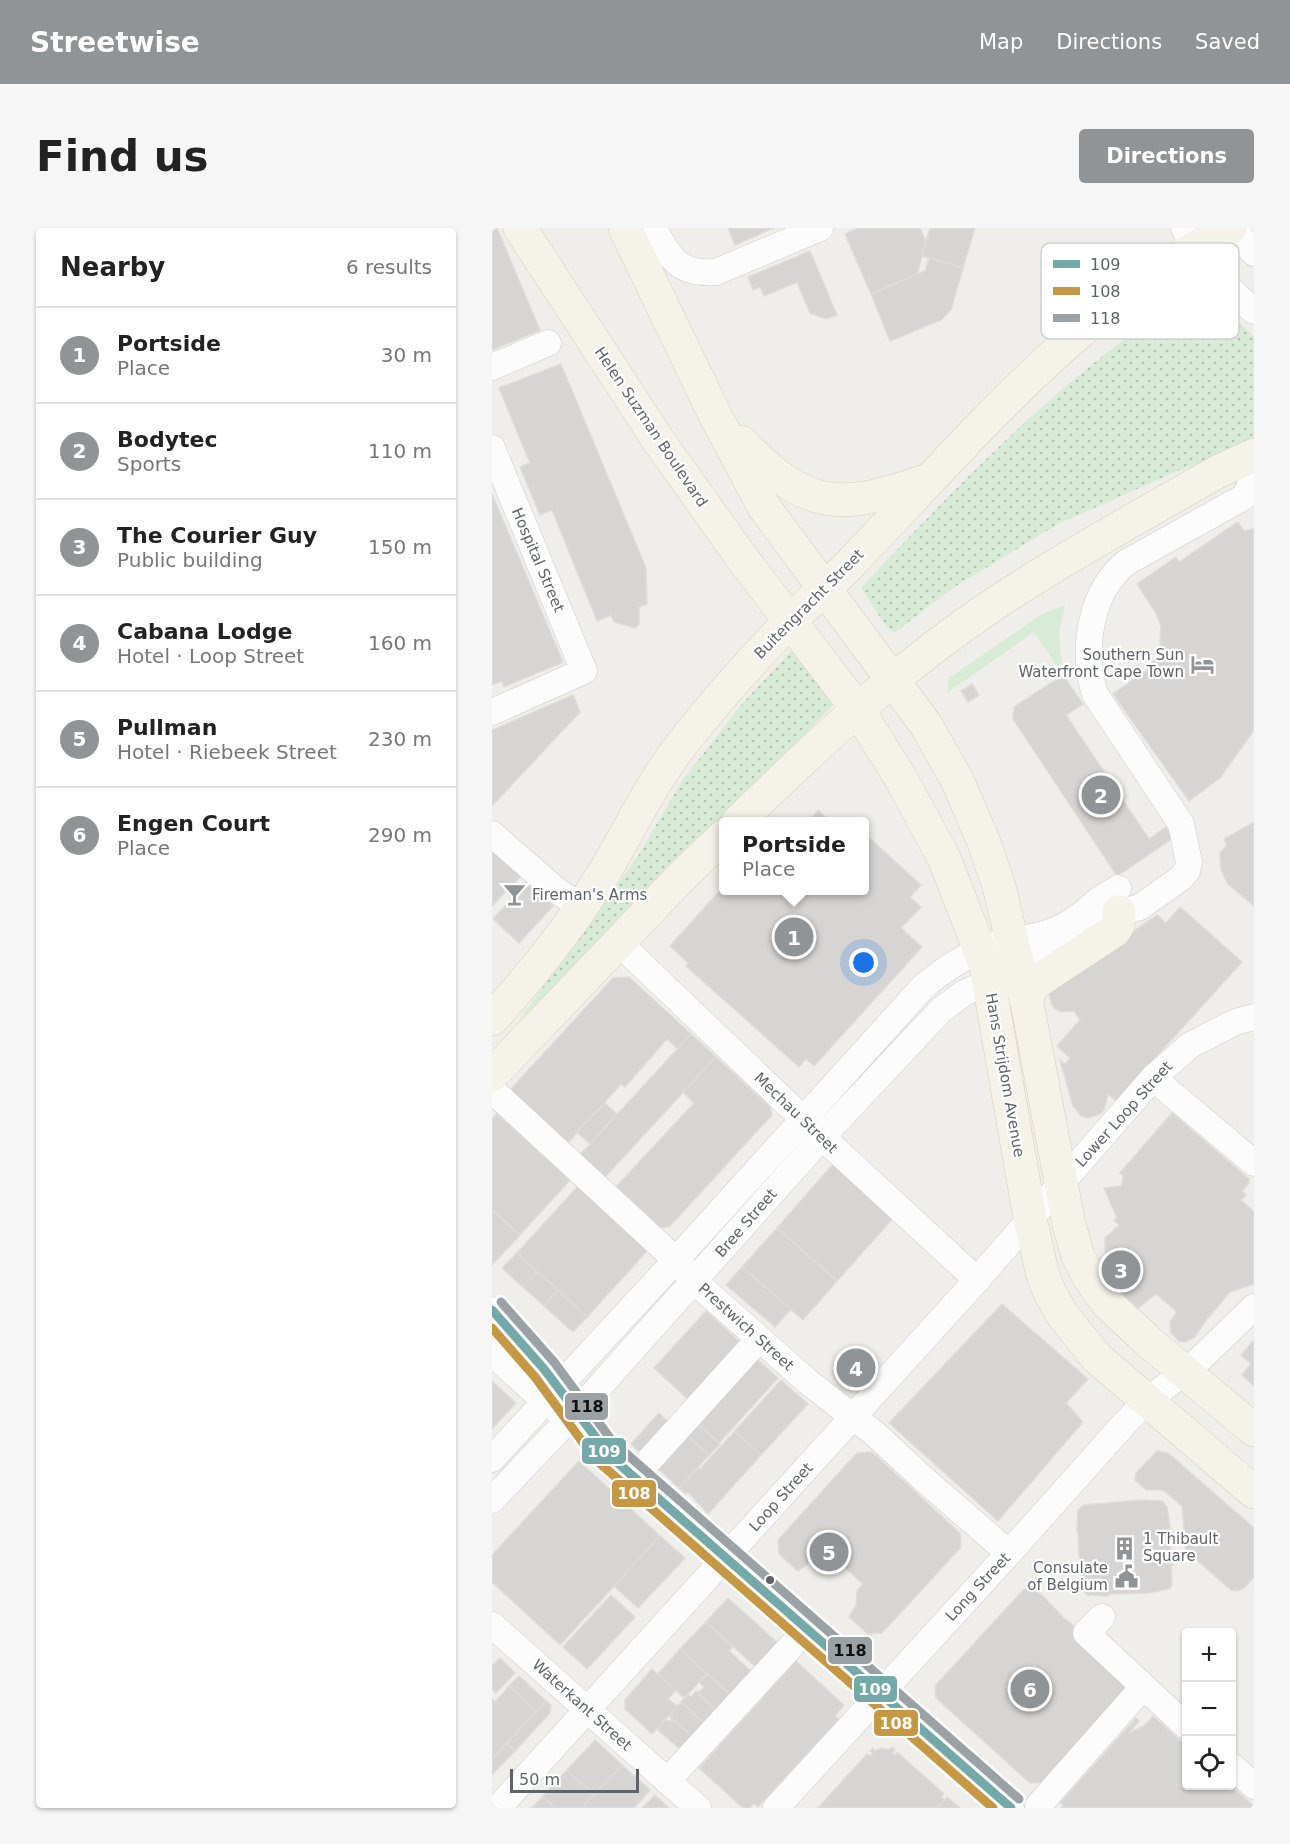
<!DOCTYPE html>
<meta charset="utf-8">
<style>
body{margin:0;font-family:"DejaVu Sans",sans-serif;background:#f6f6f6;color:#222}
.controls{position:absolute;right:18px;bottom:18px;display:grid;overflow:hidden;border-radius:6px;box-shadow:0 2px 4px #0004}
.controls button{width:54px;height:54px;display:grid;place-items:center;padding:0;border:0;border-bottom:2px solid #e0e0e0;background:#fff;color:#222;font:30px sans-serif}
.scale{position:absolute;left:18px;bottom:15px;width:129px;box-sizing:border-box;padding-left:6px;border:3px solid #5f6368;border-top:0;font-size:16px;line-height:21px;white-space:nowrap;color:#5f6368;-webkit-text-stroke:4px #fff;paint-order:stroke}
.you{position:absolute;left:372px;top:735px;width:21px;height:21px;margin:-15px;border:4px solid #fff;border-radius:50%;background:#1a73e8;box-shadow:0 0 0 9px #1a73e833}
.badge{display:grid;place-items:center;width:39px;height:39px;border-radius:50%;background:#919496;color:#fff;font-size:20px;font-weight:700}
.pin{position:absolute;translate:-50% -50%;border:3px solid #fff;box-shadow:0 2px 6px #0006}
.popup{position:absolute;left:227px;top:589px;width:150px;height:78px;box-sizing:border-box;display:grid;place-content:center;border-radius:6px;background:#fff;filter:drop-shadow(0 2px 4px #0005);font-size:20px;white-space:nowrap;color:#767676}
.popup b{font-size:22px;color:#222}
.popup::after{content:'';position:absolute;left:50%;top:100%;margin-left:-12px;border:12px solid transparent;border-top-color:#fff}
.list{margin:0;padding:0;list-style:none}
h2{display:flex;justify-content:space-between;align-items:center;height:78px;margin:0;padding:0 24px;font-size:26px}
h2 small{font-size:20px;font-weight:400;color:#767676}
.list li{display:grid;grid-template-columns:39px 1fr auto;gap:18px;align-items:center;box-sizing:border-box;height:96px;padding:0 24px;border-top:2px solid #e0e0e0}
.list b{display:block;font-size:22px;white-space:nowrap}
.list p{margin:0;font-size:20px;white-space:nowrap;color:#767676}
.list em{font-size:20px;font-style:normal;color:#767676}
.icon{flex:none;width:33px;height:33px;fill:none;stroke:currentColor;stroke-width:2;stroke-linecap:round;stroke-linejoin:round}
.map{position:relative;flex:none;width:762px;height:1580px;overflow:hidden;border-radius:6px}
header{display:flex;align-items:center;gap:36px;box-sizing:border-box;height:84px;padding:0 30px;background:#919496;color:#fff}
header strong{font-size:28px}
nav{display:flex;gap:33px;margin-inline-start:auto;font-size:21px}
.intro{display:flex;align-items:center;justify-content:space-between;box-sizing:border-box;height:144px;padding:0 36px}
h1{margin:0;font-size:42px}
.button{padding:15px 27px;border-radius:6px;background:#919496;color:#fff;font-size:21px;font-weight:700}
main{display:flex;gap:36px;padding:0 36px}
aside{flex:1;background:#fff;border-radius:6px;box-shadow:0 2px 4px #0004}
.map>svg:first-child{display:block}
</style>
<header>
<strong>Streetwise</strong>
<nav><a>Map</a><a>Directions</a><a>Saved</a></nav>
</header>
<div class="intro"><h1>Find us</h1><a class="button">Directions</a></div>
<main>
<aside>
<h2>Nearby<small>6 results</small></h2>
<ul class="list">
<li><span class="badge">1</span><div><b>Portside</b><p>Place</p></div><em>30 m</em></li>
<li><span class="badge">2</span><div><b>Bodytec</b><p>Sports</p></div><em>110 m</em></li>
<li><span class="badge">3</span><div><b>The Courier Guy</b><p>Public building</p></div><em>150 m</em></li>
<li><span class="badge">4</span><div><b>Cabana Lodge</b><p>Hotel · Loop Street</p></div><em>160 m</em></li>
<li><span class="badge">5</span><div><b>Pullman</b><p>Hotel · Riebeek Street</p></div><em>230 m</em></li>
<li><span class="badge">6</span><div><b>Engen Court</b><p>Place</p></div><em>290 m</em></li>
</ul>
</aside>
<div class="map">
<svg width="762" height="1580" viewBox="0 0 762 1580">
<defs>
<pattern id="park-dots" width="8" height="8" patternUnits="userSpaceOnUse" patternTransform="scale(1.5)"><rect width="8" height="8" fill="#d8ebd6"/><path d="M2 2h.1M6 6h.1" fill="none" stroke="#b2c2b1" stroke-width="1.8" stroke-linecap="round"/></pattern>
</defs>
<rect width="100%" height="100%" fill="#efeeea"/>
<g fill="#d8ebd6">
<polygon points="599,28 622,34 625,38 586,68"/>
<polygon points="573,377 567,406 571,447 542,404 455,465 457,450 550,386"/>
</g>
<g fill="url(#park-dots)">
<path d="M708 57 762 109V213L681 245 566 296 464 358 402 405 394 398 369 360C455 269 540 179 641 105 663 89 684 70 708 57Z"/>
<path d="M301 421 342 476C240 584 138 691 28 791L146 628 190 553 250 476Z"/>
</g>
<g fill="#d6d5d3" stroke="#deddd9" stroke-width="1.5">
<polygon points="0,0 5,0 48,102 0,122"/>
<polygon points="236,0 282,0 243,17"/>
<polygon points="366,0 428,0 434,14 425,47 379,66 353,6"/>
<polygon points="438,0 483,0 471,40 430,28"/>
<polygon points="318,23 345,87 334,91 318,85 305,54 272,68 268,59 261,62 256,49"/>
<polygon points="437,30 471,40 459,82 449,92 398,113 379,66 433,43"/>
<polygon points="69,136 154,340 155,376 147,379 147,396 143,400 122,394 119,387 105,393 60,282 48,287 28,239 38,235 7,160"/>
<polygon points="0,266 71,434 12,459 10,453 0,457"/>
<polygon points="746,294 752,303 762,301 762,502 728,550 697,573 621,466 654,443 664,429 668,416 669,399 664,385 645,356 684,329 687,334"/>
<polygon points="571,447 591,476 574,487 657,611 674,599 681,610 625,648 521,491 522,479"/>
<polygon points="480,456 487,467 476,474 469,463"/>
<polygon points="81,467 88,484 0,578 0,502"/>
<polygon points="326,582 339,594 316,594"/>
<polygon points="762,594 762,678 736,656 729,642 728,625 735,617 732,611"/>
<polygon points="372,605 429,657 418,669 429,679 409,700 430,719 322,838 314,831 307,839 194,738 196,735 178,718 232,658 232,662 372,662"/>
<polygon points="0,622 29,648 0,678"/>
<polygon points="34,654 61,678 27,715 1,691"/>
<polygon points="688,679 750,734 624,873 616,866 612,882 608,886 595,890 589,888 581,878 568,832 573,836 578,830 565,818 588,792 582,783 569,784 563,781 559,775 557,762 665,687 674,695"/>
<polygon points="137,749 199,806 186,821 175,811 133,859 129,856 76,915 17,863 121,750"/>
<polygon points="199,806 224,829 113,949 88,927"/>
<polygon points="224,829 278,879 280,887 178,998 169,1000 124,959 202,875 191,864"/>
<polygon points="113,875 125,886 98,916 85,904"/>
<polygon points="680,885 757,951 757,955 750,963 754,967 749,972 762,984 762,989 742,1011 719,989 692,972 663,961 639,957 630,958 631,948 628,945"/>
<polygon points="680,885 757,951 757,955 750,963 754,967 749,972 762,984 762,1056 738,1064 715,1091 703,1109 693,1114 687,1113 679,1105 678,1094 685,1084 664,1066 646,1080 633,1069 624,1055 617,1040 613,1021 613,1010 627,997 622,992 625,990 612,960 630,958 631,948 628,945"/>
<polygon points="5,886 78,952 28,1007 0,982 0,891"/>
<polygon points="342,935 403,988 345,1053 285,1000"/>
<polygon points="86,958 156,1022 95,1089 25,1025"/>
<polygon points="0,982 28,1007 0,1037"/>
<polygon points="285,1000 345,1053 311,1092 250,1039"/>
<polygon points="25,1025 45,1044 31,1059 10,1040"/>
<polygon points="250,1039 299,1081 283,1099 234,1057"/>
<polygon points="45,1044 66,1062 52,1078 31,1059"/>
<polygon points="66,1062 95,1089 81,1104 52,1078"/>
<polygon points="510,1076 596,1151 574,1175 591,1194 506,1293 397,1195"/>
<polygon points="214,1083 252,1118 200,1175 162,1140"/>
<polygon points="762,1112 762,1158 750,1147 759,1136 749,1127"/>
<polygon points="261,1127 286,1150 227,1215 201,1192"/>
<polygon points="289,1152 316,1176 269,1227 243,1203"/>
<polygon points="0,1153 24,1175 0,1201"/>
<polygon points="167,1185 179,1197 152,1228 139,1216"/>
<polygon points="201,1192 228,1216 217,1227 191,1204"/>
<polygon points="243,1203 269,1227 216,1286 196,1264 194,1266 187,1260 206,1240 208,1241"/>
<polygon points="191,1204 217,1227 187,1260 161,1236"/>
<polygon points="665,1223 676,1225 762,1300 762,1349 752,1360 746,1363 739,1362 694,1323 690,1278 671,1262 654,1262 643,1252 644,1245"/>
<polygon points="380,1224 468,1305 469,1319 390,1405 376,1406 357,1389 364,1377 365,1363 371,1356 337,1325 331,1332 317,1335 306,1343 287,1326 286,1312 365,1225"/>
<polygon points="87,1233 168,1308 68,1417 0,1354 0,1327"/>
<polygon points="649,1272 670,1273 675,1279 678,1297 679,1335 681,1337 679,1338 680,1357 677,1361 656,1365 618,1366 616,1368 595,1367 590,1361 588,1343 586,1305 585,1303 586,1282 592,1277"/>
<polygon points="168,1308 193,1330 146,1380 122,1358"/>
<polygon points="532,1361 544,1361 571,1389 632,1440 634,1464 552,1554 538,1555 444,1470 443,1458"/>
<polygon points="119,1367 143,1389 95,1441 71,1419"/>
<polygon points="236,1370 288,1417 266,1441 214,1394"/>
<polygon points="214,1394 241,1419 237,1423 261,1445 240,1468 188,1421"/>
<polygon points="188,1421 215,1446 192,1470 166,1446"/>
<polygon points="8,1430 23,1445 4,1465 0,1461 0,1438"/>
<polygon points="304,1433 352,1477 343,1488 347,1491 266,1579 262,1575 258,1580 251,1580 207,1540"/>
<polygon points="160,1441 184,1462 176,1471 185,1478 160,1506 133,1481 133,1472"/>
<polygon points="215,1446 240,1468 226,1484 206,1465 212,1459 207,1454"/>
<polygon points="27,1448 54,1473 44,1484 17,1458"/>
<polygon points="17,1458 44,1484 0,1531 0,1471 3,1474"/>
<polygon points="204,1463 226,1484 214,1497 189,1474 196,1467 199,1469"/>
<polygon points="54,1473 59,1477 58,1485 23,1523 15,1515"/>
<polygon points="189,1474 214,1497 202,1510 177,1488"/>
<polygon points="661,1488 694,1518 694,1558 739,1558 762,1578 762,1580 569,1580 572,1578 568,1575 644,1490 647,1493 637,1505 652,1498"/>
<polygon points="174,1491 178,1494 180,1491 202,1510 190,1523 165,1501"/>
<polygon points="103,1512 130,1537 102,1567 75,1542"/>
<polygon points="15,1515 23,1523 0,1547 0,1531"/>
<polygon points="400,1519 403,1522 400,1525 403,1527 405,1524 452,1566 449,1569 453,1572 445,1580 326,1580 375,1526 378,1528 381,1525 378,1523 381,1520 383,1523 389,1520 397,1522"/>
<polygon points="130,1537 158,1562 142,1580 90,1580"/>
<polygon points="75,1542 102,1567 90,1580 63,1580 50,1569"/>
<polygon points="163,1567 166,1570 177,1580 150,1580"/>
<polygon points="50,1569 55,1573 63,1580 40,1580"/>
<polygon points="455,1569 468,1580 445,1580"/>
</g>
<g fill="none" stroke-linecap="round" stroke-linejoin="round">
<defs>
<g id="minor">
<path d="M162 0C177 31 188 47 224 44L328 0"/>
<path d="M692 0C707 32 735 60 762 83"/>
<polyline points="740,0 762,25"/>
<polyline points="0,139 56,115"/>
<polyline points="0,220 92,443 0,484"/>
<polyline points="0,606 64,662 89,679"/>
<polyline points="127,715 330,909 485,1052"/>
<polyline points="661,850 762,935"/>
<polyline points="0,862 184,1032 202,1053 315,1153 382,1205 435,1254 517,1325"/>
<polyline points="0,1082 52,1141 76,1173"/>
<polyline points="0,1125 36,1158 148,1252 519,1580"/>
<path d="M0 1231 184 1032 431 759C457 737 483 721 516 713 531 710 547 709 561 703 576 697 591 686 603 675 609 669 619 665 626 660"/>
<polyline points="143,1248 267,1111"/>
<path d="M0 1272 98 1169 330 909 449 782 472 765 543 733 616 688 648 679 689 650 695 643 697 634 689 596 603 466C589 423 598 363 635 334L752 269 762 250"/>
<polyline points="610,1389 594,1405 694,1498"/>
<polyline points="0,1397 206,1580"/>
<polyline points="740,1538 762,1558"/>
<polyline points="175,1553 316,1400"/>
<polyline points="546,1578 651,1459"/>
<polyline points="6,1580 485,1052 661,850 697,818 743,794 762,789"/>
<polyline points="284,1580 517,1325 633,1195 655,1173 705,1134 762,1079"/>
</g>
<g id="major">
<polyline points="28,0 166,212 250,330 366,482 408,549 452,630 494,738 538,990 550,1044 557,1063 570,1086 605,1130 762,1264"/>
<polyline points="133,0 223,187 272,279 434,497 466,554 491,612 507,658 537,785 577,997 586,1028 598,1051 615,1075 658,1115 762,1202"/>
<path d="M249 214C315 282 347 283 433 253"/>
<path d="M246 594C328 513 414 434 510 371 580 325 654 285 725 244L762 227"/>
<polyline points="534,771 541,758 546,753 622,703 626,697 627,684"/>
<path d="M0 791C42 745 80 697 113 643 138 601 159 556 189 517 223 474 260 432 298 393 317 374 339 356 358 336 475 215 586 79 738 0"/>
<polyline points="0,847 193,645 232,608"/>
</g>
</defs>
<use href="#minor" stroke="#cbcccc" stroke-width="27"/>
<use href="#major" stroke="#d7ceb8" stroke-width="34"/>
<use href="#minor" stroke="#fdfcfc" stroke-width="26"/>
<use href="#major" stroke="#f4f2e9" stroke-width="33"/>
<defs>
<polyline id="bus-1" points="0,1082 52,1141 105,1211 111,1222 519,1580"/>
<polyline id="bus-2" points="0,1100 43,1149 103,1231 501,1580"/>
<polyline id="bus-3" points="9,1074 62,1134 121,1214 527,1571"/>
</defs>
<use href="#bus-1" stroke="#fff" stroke-width="14"/>
<use href="#bus-2" stroke="#fff" stroke-width="14"/>
<use href="#bus-3" stroke="#fff" stroke-width="14"/>
<use href="#bus-1" stroke="#74a9aa" stroke-width="9"/>
<use href="#bus-2" stroke="#c79844" stroke-width="9"/>
<use href="#bus-3" stroke="#9ba2a6" stroke-width="9"/>
</g>
<defs>
<symbol id="hotel-bare" viewBox="-9 -9 18 18"><path d="M-6-4.5h1.5V1H6V5H4.5V3h-9V5H-6ZM-4 0a1.8 1.8 0 1 1 3.6 0ZM.5 0V-2.5h3Q6-2.5 6 0Z" fill="#919496" stroke="#fff" stroke-width="2.5" paint-order="stroke"/></symbol>
<symbol id="bar-bare" viewBox="-9 -9 18 18"><path d="M-6-5H6L.8 .8V4.5H3.5V6h-7V4.5H-.8V.8Z" fill="#919496" stroke="#fff" stroke-width="2.5" paint-order="stroke"/></symbol>
<symbol id="building-bare" viewBox="-9 -9 18 18"><path d="M-4-6H4V6H1V3H-1V6H-4ZM-2.5-4.3h1.7v1.8h-1.7ZM.8-4.3h1.7v1.8H.8ZM-2.5-1h1.7V.8h-1.7ZM.8-1h1.7V.8H.8Z" fill="#919496" stroke="#fff" stroke-width="2.5" paint-order="stroke"/></symbol>
<symbol id="civic-bare" viewBox="-9 -9 18 18"><path d="M-.6-6.5H3V-4.5H.6V-3L4-1V1h2V6H-6V1h2V-1L-.6-3ZM-1.2 2.5V6h2.4V2.5Z" fill="#919496" stroke="#fff" stroke-width="2.5" paint-order="stroke"/></symbol>
</defs>
<g fill-rule="evenodd">
<use href="#hotel-bare" x="694" y="420" width="33" height="33"/>
<use href="#bar-bare" x="6" y="650" width="33" height="33"/>
<use href="#building-bare" x="616" y="1304" width="33" height="33"/>
<use href="#civic-bare" x="618" y="1332" width="33" height="33"/>
</g>
<circle fill="#5f6368" stroke="#fff" stroke-width="2" cx="278" cy="1352" r="5"/>
<g text-anchor="middle" dominant-baseline="central" stroke-width="4.5" stroke-linejoin="round" paint-order="stroke">
<g font-size="15" fill="#5f6368" stroke="#fff">
<text transform="translate(159 199) rotate(56)">Helen Suzman Boulevard</text>
<text transform="translate(46 332) rotate(67)">Hospital Street</text>
<text transform="translate(317 376) rotate(-45)">Buitengracht Street</text>
<text transform="translate(513 847) rotate(80)">Hans Strijdom Avenue</text>
<text transform="translate(304 885) rotate(44)">Mechau Street</text>
<text transform="translate(632 886) rotate(-48)">Lower Loop Street</text>
<text transform="translate(254 995) rotate(-49)">Bree Street</text>
<text transform="translate(254 1099) rotate(42)">Prestwich Street</text>
<text transform="translate(289 1269) rotate(-48)">Loop Street</text>
<text transform="translate(486 1359) rotate(-47)">Long Street</text>
<text transform="translate(90 1477) rotate(42)">Waterkant Street</text>
</g>
<g font-size="15" fill="#5f6368" stroke="#fff" text-anchor="end">
<text x="692" y="427">Southern Sun<tspan x="692" dy="17">Waterfront Cape Town</tspan></text>
<text x="40" y="667" text-anchor="start">Fireman's Arms</text>
<text x="651" y="1311" text-anchor="start">1 Thibault<tspan x="651" dy="17">Square</tspan></text>
<text x="616" y="1340">Consulate<tspan x="616" dy="17">of Belgium</tspan></text>
</g>
</g>
<rect x="549" y="15" width="198" height="96" rx="9" fill="#fff" stroke="#cfd0d2" stroke-width="1.5"/>
<rect x="561" y="32" width="27" height="8" fill="#74a9aa"/>
<rect x="561" y="59" width="27" height="8" fill="#c79844"/>
<rect x="561" y="86" width="27" height="8" fill="#9ba2a6"/>
<g font-size="16" fill="#5f6368">
<text x="598" y="42">109</text>
<text x="598" y="69">108</text>
<text x="598" y="96">118</text>
</g>
<g stroke="#fff" stroke-width="2">
<rect x="72" y="1164" width="45" height="29" rx="6" fill="#9ba2a6"/>
<rect x="89" y="1209" width="46" height="28" rx="6" fill="#74a9aa"/>
<rect x="119" y="1251" width="46" height="29" rx="6" fill="#c79844"/>
<rect x="335" y="1408" width="46" height="29" rx="6" fill="#9ba2a6"/>
<rect x="361" y="1447" width="45" height="28" rx="6" fill="#74a9aa"/>
<rect x="381" y="1481" width="46" height="28" rx="6" fill="#c79844"/>
</g>
<g font-size="16" text-anchor="middle" font-weight="bold" fill="#fff">
<text x="112" y="1229">109</text>
<text x="142" y="1271">108</text>
<text x="383" y="1467">109</text>
<text x="404" y="1501">108</text>
</g>
<g font-size="16" text-anchor="middle" font-weight="bold" fill="#111">
<text x="95" y="1184">118</text>
<text x="358" y="1428">118</text>
</g>
</svg>
<div class="controls">
<button>+</button>
<button>−</button>
<button><svg class="icon" aria-label="locate" viewBox="0 0 24 24"><circle cx="12" cy="12" r="6"/><path d="M12 2v4M12 18v4M2 12h4M18 12h4"/></svg></button>
</div>
<div class="scale">50 m</div>
<div class="you"></div>
<div class="pin badge" style="left:302px;top:709px">1</div>
<div class="popup"><b>Portside</b>Place</div>
<div class="pin badge" style="left:609px;top:567px">2</div>
<div class="pin badge" style="left:629px;top:1042px">3</div>
<div class="pin badge" style="left:364px;top:1140px">4</div>
<div class="pin badge" style="left:337px;top:1324px">5</div>
<div class="pin badge" style="left:538px;top:1461px">6</div>
</div>
</main>
